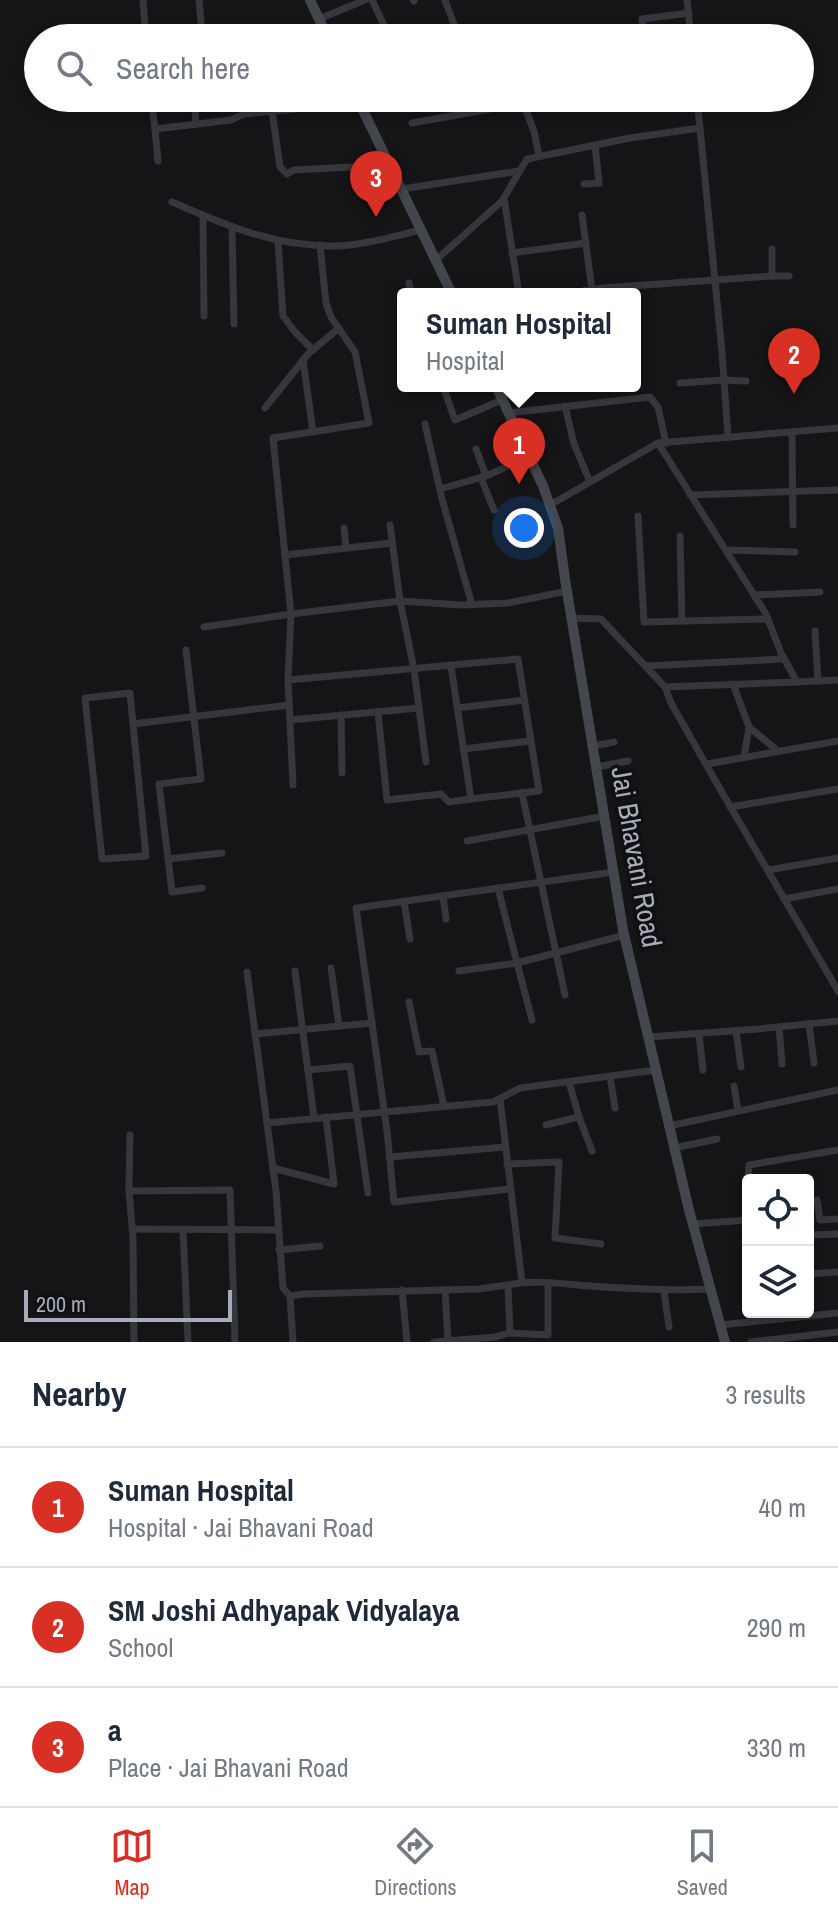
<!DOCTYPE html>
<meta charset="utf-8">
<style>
body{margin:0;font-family:"Archivo Narrow",sans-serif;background:#f6f6f7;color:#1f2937}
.controls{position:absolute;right:24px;bottom:24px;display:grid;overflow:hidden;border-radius:8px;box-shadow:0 4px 12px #0003}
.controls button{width:72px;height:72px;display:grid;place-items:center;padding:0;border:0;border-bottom:2px solid #e0e1e3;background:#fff;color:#1f2937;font:40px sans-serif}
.scale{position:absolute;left:24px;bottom:20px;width:208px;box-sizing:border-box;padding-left:8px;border:4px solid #a6acb8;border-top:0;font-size:22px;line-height:28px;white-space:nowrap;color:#a6acb8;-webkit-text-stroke:6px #101012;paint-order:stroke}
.you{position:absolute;left:524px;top:528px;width:28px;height:28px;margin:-20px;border:6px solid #fff;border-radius:50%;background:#1a73e8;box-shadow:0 0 0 12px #1a73e833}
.badge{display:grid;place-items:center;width:52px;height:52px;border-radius:50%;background:#d93025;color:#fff;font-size:26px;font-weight:700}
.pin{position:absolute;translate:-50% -66px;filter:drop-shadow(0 2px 4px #0008)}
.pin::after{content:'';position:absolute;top:42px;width:28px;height:24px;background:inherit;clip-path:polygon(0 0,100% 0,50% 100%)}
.popup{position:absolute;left:397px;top:288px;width:244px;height:104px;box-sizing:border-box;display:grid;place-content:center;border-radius:8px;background:#fff;filter:drop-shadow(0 2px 6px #0005);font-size:26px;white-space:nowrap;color:#747a83}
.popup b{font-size:30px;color:#1f2937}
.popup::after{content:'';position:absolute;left:50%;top:100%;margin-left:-16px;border:16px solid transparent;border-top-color:#fff}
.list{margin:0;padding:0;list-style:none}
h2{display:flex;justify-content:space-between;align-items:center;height:104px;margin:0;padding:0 32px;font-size:34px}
h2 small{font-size:26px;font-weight:400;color:#747a83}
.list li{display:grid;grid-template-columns:52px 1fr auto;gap:24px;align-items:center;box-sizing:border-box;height:120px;padding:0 32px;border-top:2px solid #e0e1e3}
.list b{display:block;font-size:30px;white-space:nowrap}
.list p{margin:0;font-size:26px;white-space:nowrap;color:#747a83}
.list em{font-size:26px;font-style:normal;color:#747a83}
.icon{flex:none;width:44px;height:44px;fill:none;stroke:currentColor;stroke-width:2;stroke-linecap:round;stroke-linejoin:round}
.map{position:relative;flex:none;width:838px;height:1342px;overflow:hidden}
.search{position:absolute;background:#fff;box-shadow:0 4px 12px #0003;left:24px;right:24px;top:24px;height:88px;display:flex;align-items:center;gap:20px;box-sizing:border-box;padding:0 28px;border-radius:44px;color:#747a83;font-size:30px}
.sheet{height:464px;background:#fff}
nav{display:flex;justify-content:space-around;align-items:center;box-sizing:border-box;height:112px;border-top:2px solid #e0e1e3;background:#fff;font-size:22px;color:#747a83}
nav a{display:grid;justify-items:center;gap:4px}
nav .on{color:#d93025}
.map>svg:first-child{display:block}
</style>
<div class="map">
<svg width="838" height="1342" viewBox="0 0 838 1342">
<rect width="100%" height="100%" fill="#151517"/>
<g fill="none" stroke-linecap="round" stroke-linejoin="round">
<g stroke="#35373c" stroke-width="7">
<polyline points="143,0 146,38"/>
<polyline points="199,0 201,22"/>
<polyline points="372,0 390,38"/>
<polyline points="413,0 414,1"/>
<polyline points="445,0 459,38"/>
<polyline points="687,0 691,38"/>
<polyline points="319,19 365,0"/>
<polyline points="644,38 642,19 689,13"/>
<polyline points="151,98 155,129"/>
<polyline points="194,98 196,124"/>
<polyline points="244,98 244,114"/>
<polyline points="521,98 534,131 539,156"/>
<polyline points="697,98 722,352 728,437"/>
<polyline points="272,111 280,167 287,174 294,170 390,165"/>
<polyline points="412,123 523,103"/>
<polyline points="158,161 155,129 231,120 244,114 360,103"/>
<polyline points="584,184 599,183 595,145"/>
<polyline points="402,189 519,171"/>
<polyline points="504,198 519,294"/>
<path d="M172 202C227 226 276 247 337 246 365 245 394 236 421 230"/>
<polyline points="203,215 204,316"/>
<polyline points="582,215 592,290"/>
<polyline points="232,227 234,324"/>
<polyline points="278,241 283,316 295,332 313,350"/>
<polyline points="512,253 586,243"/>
<polyline points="436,260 502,201 527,159 630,138 700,128"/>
<polyline points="772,276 789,276"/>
<polyline points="409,283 411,294"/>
<polyline points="563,294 603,288 772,276 772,249"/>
<polyline points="303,360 313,432"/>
<polyline points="680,383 723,380 746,381"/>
<polyline points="443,386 455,420 502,400"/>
<polyline points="565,406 574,444 590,482"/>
<polyline points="265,408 308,354 339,328"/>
<polyline points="508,413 650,397 658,407 666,443"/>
<polyline points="425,424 442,499 472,605"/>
<polyline points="792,432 793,525"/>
<polyline points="658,443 766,614 781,653 797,682 838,680"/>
<polyline points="476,449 486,476"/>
<polyline points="481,478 494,510"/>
<polyline points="440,489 486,476 529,457"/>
<polyline points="690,495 838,490"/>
<polyline points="550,505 658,443 838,428"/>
<polyline points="638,516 644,622 768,619"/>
<polyline points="390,525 400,601 414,669 426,762"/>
<polyline points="344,528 346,548"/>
<polyline points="680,536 682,621"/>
<polyline points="726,550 795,552"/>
<polyline points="285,555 392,543"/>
<polyline points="754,595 820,592"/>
<polyline points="572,618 601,619 665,687 671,703 716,782 838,991"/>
<polyline points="204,627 291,614 400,601 461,605 508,603 567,591"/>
<polyline points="815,631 818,681"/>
<polyline points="186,650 201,779 159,784 172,892 202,888"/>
<polyline points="646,666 784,659"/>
<polyline points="288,680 518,659 539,791 471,799 451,666"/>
<polyline points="733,684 749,727 778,751"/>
<polyline points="665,687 797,682"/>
<polyline points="457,708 524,700"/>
<polyline points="378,712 387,800 441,794 449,802 471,799"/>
<polyline points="341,715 342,773"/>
<polyline points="290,720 419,708"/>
<polyline points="133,724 130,693 85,698 102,859 146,856 133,724 289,705"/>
<polyline points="594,746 614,742"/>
<polyline points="463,749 530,741"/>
<polyline points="744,757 749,727"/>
<polyline points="707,764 838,741"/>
<polyline points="597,767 628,761"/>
<polyline points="293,785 288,680 291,614 273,438 369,423 355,352 331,317 326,303 320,245"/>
<polyline points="522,793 565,995"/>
<polyline points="730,807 838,789"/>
<polyline points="467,841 605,816"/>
<polyline points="168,859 222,853"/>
<polyline points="768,870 838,858"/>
<polyline points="498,888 517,963 625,935"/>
<polyline points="443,896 446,919"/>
<polyline points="784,899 838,889"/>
<polyline points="404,901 410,939"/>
<polyline points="331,968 339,1026"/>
<polyline points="295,971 314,1118"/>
<polyline points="459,971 517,963 532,1020"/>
<polyline points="247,972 276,1191 283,1288 290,1296 304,1294 478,1289 508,1285"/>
<polyline points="409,1002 419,1052 432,1051 444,1106"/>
<polyline points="809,1024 814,1063"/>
<polyline points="779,1027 782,1064"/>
<polyline points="736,1031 741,1067"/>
<polyline points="255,1034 372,1023"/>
<polyline points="699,1034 703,1070"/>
<polyline points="649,1037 758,1029 838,1021"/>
<polyline points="308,1070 350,1066 368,1193"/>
<polyline points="610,1076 615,1108"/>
<polyline points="569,1082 579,1117 592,1151"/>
<polyline points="734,1086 738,1111"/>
<polyline points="500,1099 522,1282"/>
<polyline points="267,1123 493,1102 520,1088 656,1070"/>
<polyline points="546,1125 579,1117"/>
<polyline points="669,1126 838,1090"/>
<polyline points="674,1148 717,1139"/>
<polyline points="390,1157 505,1147"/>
<polyline points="507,1164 559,1162 555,1238 601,1244"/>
<polyline points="273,1168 334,1184 326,1117"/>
<polyline points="510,1189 394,1202 387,1131 356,908 614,872"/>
<polyline points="129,1191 130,1135"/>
<polyline points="817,1200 820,1220 838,1219"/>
<polyline points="748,1215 747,1191 749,1165 838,1150"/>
<polyline points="693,1224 748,1220"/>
<polyline points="132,1229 278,1230"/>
<polyline points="183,1229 188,1342"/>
<polyline points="808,1235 838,1234"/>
<polyline points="279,1250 320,1246"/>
<polyline points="808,1274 838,1272"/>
<path d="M548 1283V1335L510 1333 508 1285C534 1279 563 1284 590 1286 631 1289 670 1291 711 1289"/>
<polyline points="402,1290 407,1342"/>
<polyline points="445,1290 448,1342"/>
<polyline points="664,1291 669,1327"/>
<polyline points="290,1296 293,1342"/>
<polyline points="720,1325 838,1313"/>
<polyline points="134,1342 133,1238 129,1191 230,1190 235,1342"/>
<polyline points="434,1342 495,1337 510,1333"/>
<polyline points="751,1342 838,1332"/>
</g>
<g stroke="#43464c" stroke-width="10">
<polyline points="310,0 328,38"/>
<polyline points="357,98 452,294"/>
<polyline points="496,386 543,486 558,528 565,579 623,930 689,1210 725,1342"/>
</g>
</g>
<g text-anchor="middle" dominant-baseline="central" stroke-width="7" stroke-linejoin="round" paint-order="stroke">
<g font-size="28" fill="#a6acb8" stroke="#101012">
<text transform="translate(637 857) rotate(80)">Jai Bhavani Road</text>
</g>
</g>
</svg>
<div class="controls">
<button><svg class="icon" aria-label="locate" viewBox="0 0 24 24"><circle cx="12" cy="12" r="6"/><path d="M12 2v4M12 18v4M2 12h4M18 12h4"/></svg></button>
<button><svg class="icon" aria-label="layers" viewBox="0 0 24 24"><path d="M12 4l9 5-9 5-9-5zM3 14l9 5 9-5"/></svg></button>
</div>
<div class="scale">200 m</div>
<div class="you"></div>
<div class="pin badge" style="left:519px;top:484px">1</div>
<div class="popup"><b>Suman Hospital</b>Hospital</div>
<div class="pin badge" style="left:794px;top:394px">2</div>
<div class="pin badge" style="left:376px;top:217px">3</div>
<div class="search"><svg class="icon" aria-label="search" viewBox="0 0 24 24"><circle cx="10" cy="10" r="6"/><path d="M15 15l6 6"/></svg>Search here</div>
</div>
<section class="sheet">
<h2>Nearby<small>3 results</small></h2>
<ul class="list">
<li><span class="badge">1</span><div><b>Suman Hospital</b><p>Hospital · Jai Bhavani Road</p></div><em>40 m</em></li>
<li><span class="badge">2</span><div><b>SM Joshi Adhyapak Vidyalaya</b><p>School</p></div><em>290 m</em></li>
<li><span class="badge">3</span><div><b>a</b><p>Place · Jai Bhavani Road</p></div><em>330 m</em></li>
</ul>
</section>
<nav>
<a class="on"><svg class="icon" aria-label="map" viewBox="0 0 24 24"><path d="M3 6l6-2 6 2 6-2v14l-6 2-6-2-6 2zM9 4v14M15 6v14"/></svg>Map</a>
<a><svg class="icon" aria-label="directions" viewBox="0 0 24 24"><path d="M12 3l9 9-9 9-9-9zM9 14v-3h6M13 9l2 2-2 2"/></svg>Directions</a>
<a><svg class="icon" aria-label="saved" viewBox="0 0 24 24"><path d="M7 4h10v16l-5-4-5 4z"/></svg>Saved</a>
</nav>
